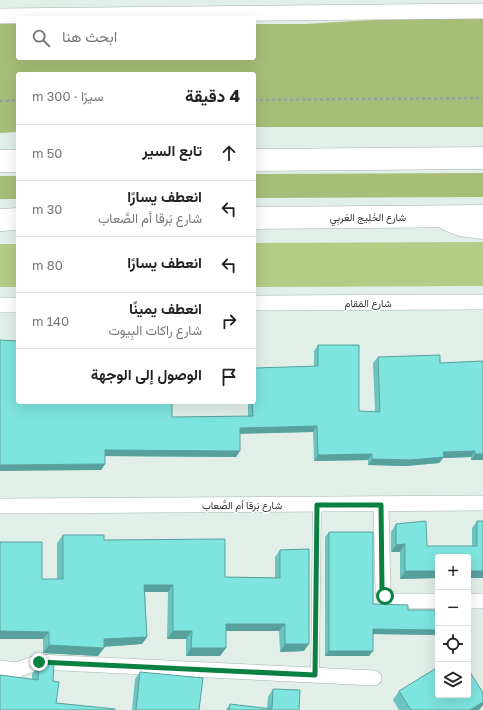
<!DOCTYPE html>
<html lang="ar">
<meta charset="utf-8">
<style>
body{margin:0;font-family:"Golos Text",Vazirmatn,sans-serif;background:#f2f2f2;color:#222;direction:rtl}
.controls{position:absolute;right:12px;bottom:12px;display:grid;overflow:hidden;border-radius:4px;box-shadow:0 4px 16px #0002}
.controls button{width:36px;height:36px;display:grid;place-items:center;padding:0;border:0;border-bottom:1px solid #e0e0e0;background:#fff;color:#222;font:20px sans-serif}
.stop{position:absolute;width:12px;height:12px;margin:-9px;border:3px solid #0b8043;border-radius:50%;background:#fff}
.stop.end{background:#0b8043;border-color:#fff;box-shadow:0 1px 4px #0008}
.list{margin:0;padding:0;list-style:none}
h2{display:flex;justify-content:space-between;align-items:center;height:52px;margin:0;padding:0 16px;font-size:17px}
h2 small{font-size:13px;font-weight:400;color:#767676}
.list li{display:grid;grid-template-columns:26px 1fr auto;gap:12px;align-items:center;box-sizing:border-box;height:56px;padding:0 16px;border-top:1px solid #e0e0e0}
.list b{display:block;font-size:15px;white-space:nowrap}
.list p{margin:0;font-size:13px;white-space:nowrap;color:#767676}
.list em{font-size:13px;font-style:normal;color:#767676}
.icon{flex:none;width:22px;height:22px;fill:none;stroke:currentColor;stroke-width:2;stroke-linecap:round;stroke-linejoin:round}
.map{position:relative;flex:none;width:483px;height:710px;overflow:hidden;direction:ltr}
.search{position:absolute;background:#fff;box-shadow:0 4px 16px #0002;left:16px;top:16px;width:240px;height:44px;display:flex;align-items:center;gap:10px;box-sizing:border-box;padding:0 14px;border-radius:4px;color:#767676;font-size:15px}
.panel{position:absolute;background:#fff;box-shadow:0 4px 16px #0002;left:16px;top:72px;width:240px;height:332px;border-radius:4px;direction:rtl}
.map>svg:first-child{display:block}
</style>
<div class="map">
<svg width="483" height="710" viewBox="0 0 483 710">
<rect width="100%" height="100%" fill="#e2efe9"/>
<g fill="#b5cb86">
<polygon points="483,242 483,286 254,287 254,243"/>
<rect x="0" y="244" width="18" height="43"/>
</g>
<g fill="#a8bd78">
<polygon points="422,17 483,17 483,127 254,127 254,74 18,74 18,132 0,133 0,21 18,23 18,58 254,58 254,24 305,24"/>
<polygon points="483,173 483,197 254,198 254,174"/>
<rect x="0" y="176" width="18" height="23"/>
</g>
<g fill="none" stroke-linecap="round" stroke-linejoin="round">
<defs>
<polyline id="lane" points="315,675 317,505"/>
<g id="street">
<polyline points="0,16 483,11"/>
<polyline points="254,303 483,302"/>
<polyline points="0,305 18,305"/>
<polyline points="381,505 383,592 392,601 438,601"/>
<polyline points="0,506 483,503"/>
<polyline points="468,601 483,601"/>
<polyline points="0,668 17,670 39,662 374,678"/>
</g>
<polyline id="secondary" points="448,220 461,225 483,228"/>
<g id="highway">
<polyline points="254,160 483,158"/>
<polyline points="0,161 18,161"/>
<polyline points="254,218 483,216"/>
<polyline points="0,220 18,219"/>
</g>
</defs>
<use href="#lane" stroke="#a6b2ad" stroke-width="9"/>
<use href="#street" stroke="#a6b2ad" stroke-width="16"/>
<use href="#secondary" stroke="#a6b2ad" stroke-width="23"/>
<use href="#highway" stroke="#a6b2ad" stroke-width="23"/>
<g stroke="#97a19d" stroke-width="2.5" stroke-dasharray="3 3" stroke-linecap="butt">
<polyline points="254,100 483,98"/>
<polyline points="0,101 18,100"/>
</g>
<use href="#lane" stroke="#fff" stroke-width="8"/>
<use href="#street" stroke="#fff" stroke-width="15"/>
<use href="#secondary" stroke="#fff" stroke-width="22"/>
<use href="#highway" stroke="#fff" stroke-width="22"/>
</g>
<g fill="#6cc4c0">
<polygon points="318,345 359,411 375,412 373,363 378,357 440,363 483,460 471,460 471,457 443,458 439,463 406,466 368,465 368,460 314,461 313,432 240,433 236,457 105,456 105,464 101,470 18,402 172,417 248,417 248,402 254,402 314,367 314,351"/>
<polygon points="477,521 483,521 483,578 468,578 468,557 438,557 438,578 400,579 400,552 391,552 391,532 396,524 427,546 472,546 472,528"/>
<polygon points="329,532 373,604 408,610 438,635 373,634 369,656 325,656 325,537"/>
<polygon points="63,535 104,540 225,577 275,578 275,557 280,550 304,651 280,652 279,631 226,631 226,648 220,656 186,656 186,639 167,639 168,592 145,592 147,637 142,644 104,647 98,656 43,653 43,639 0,639 0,542 42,579 57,579 57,543"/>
<polygon points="39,665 53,681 56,703 0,710 32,679 32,674"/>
<polygon points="140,672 199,710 132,710 135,679"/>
<polygon points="273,689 299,710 226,710 230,704 267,709 268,697"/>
<polygon points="399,691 480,709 478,710 399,710 393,700"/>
</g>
<g fill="#58a09c">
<polygon points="317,426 313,432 235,434 240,428"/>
<polygon points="105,450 240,451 236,457 101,456"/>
<polygon points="475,451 471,457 443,458 439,463 406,466 368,465 372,459 443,452"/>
<polygon points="372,454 368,460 314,461 318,455"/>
<polygon points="475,454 483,454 483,460 471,460"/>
<polygon points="105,464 101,470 0,471 0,465"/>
<polygon points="405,544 400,552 391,552 396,545"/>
<polygon points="405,571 438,571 438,578 400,579"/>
<rect x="468" y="571" width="15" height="7"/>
<polygon points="144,585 173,585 168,592 139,592"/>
<polygon points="226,624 285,624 279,631 221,631"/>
<polygon points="373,629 438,630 438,635 369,634"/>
<polygon points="0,631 49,632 43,639 0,639"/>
<polygon points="173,631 192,631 186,639 167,639"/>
<polygon points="147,637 142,644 98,647 104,639"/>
<polygon points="285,644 309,644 304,651 280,652"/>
<polygon points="49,645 104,648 98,656 43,653"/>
<polygon points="191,648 226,648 220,656 186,656"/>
<polygon points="329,651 373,651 369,656 325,656"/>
<polygon points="483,702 483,705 480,709 478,710 470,710"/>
</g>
<g fill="#7ee4df" stroke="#58a09c">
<polygon points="0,340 18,341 18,402 172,402 172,417 253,416 252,402 254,402 254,368 318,366 318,345 359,345 359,411 380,412 378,357 440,355 440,363 483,361 483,454 475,454 475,451 443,452 444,457 410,460 372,459 372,454 318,455 317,426 240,428 240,451 105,450 105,464 0,465"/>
<polygon points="426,521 427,546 477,546 477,521 483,521 483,571 468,571 468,557 438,557 438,571 405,571 405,544 396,545 396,524"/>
<polygon points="329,532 373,532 373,604 408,605 408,610 438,610 438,630 373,629 373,651 329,651"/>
<polygon points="63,535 104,535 104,540 225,539 225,577 280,578 280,550 309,549 309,644 285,644 285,624 226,624 226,648 191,648 192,631 173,631 173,585 144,585 147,637 104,639 104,648 49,645 49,632 0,631 0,542 42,542 42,579 63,579"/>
<polygon points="47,662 54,662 53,681 59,682 56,703 115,709 115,710 0,710 0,675 38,680 39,665"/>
<polygon points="438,667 438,695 468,695 468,669 483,693 483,702 470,710 411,710 399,691"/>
<polygon points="140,672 203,678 199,710 136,710"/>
<polygon points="273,689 300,690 299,710 229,710 230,704 272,709"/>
</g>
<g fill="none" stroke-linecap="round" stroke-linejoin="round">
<polyline stroke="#0b8043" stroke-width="5" points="39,662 315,675 317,505 381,505 382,588 385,596"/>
</g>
<g text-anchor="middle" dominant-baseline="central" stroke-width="3" stroke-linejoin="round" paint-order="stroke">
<g font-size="10" fill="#303633" stroke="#fff">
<text x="368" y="217">شارع الخَلِيج العَربِي</text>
<text x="368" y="303">شارع المَقام</text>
<text x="242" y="505">شارع بَرقا أم الصَّعاب</text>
</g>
</g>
</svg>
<div class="controls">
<button>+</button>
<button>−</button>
<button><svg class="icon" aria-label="locate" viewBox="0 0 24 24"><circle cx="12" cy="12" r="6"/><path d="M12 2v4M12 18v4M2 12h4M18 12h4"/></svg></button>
<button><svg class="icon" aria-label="layers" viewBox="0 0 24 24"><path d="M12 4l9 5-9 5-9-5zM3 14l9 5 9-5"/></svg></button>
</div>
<div class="stop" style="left:385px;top:596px"></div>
<div class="stop end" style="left:39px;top:662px"></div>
<div class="search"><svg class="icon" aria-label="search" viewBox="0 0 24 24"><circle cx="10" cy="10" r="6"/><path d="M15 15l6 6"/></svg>ابحث هنا</div>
<section class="panel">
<h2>4 دقيقة<small>سيرًا · 300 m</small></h2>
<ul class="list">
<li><svg class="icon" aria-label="ahead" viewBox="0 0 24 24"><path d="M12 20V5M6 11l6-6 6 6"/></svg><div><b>تابع السير</b></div><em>50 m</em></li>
<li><svg class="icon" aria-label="left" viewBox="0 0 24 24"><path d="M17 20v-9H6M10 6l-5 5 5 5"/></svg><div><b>انعطف يسارًا</b><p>شارع بَرقا أم الصَّعاب</p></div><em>30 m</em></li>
<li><svg class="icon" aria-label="left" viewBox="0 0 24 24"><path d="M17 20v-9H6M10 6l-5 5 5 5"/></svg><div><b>انعطف يسارًا</b></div><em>80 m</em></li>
<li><svg class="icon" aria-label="right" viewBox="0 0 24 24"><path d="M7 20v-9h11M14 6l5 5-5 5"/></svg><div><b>انعطف يمينًا</b><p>شارع راكات البِيوت</p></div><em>140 m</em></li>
<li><svg class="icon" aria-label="arrive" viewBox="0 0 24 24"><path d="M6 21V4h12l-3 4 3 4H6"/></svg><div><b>الوصول إلى الوجهة</b></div></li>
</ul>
</section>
</div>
